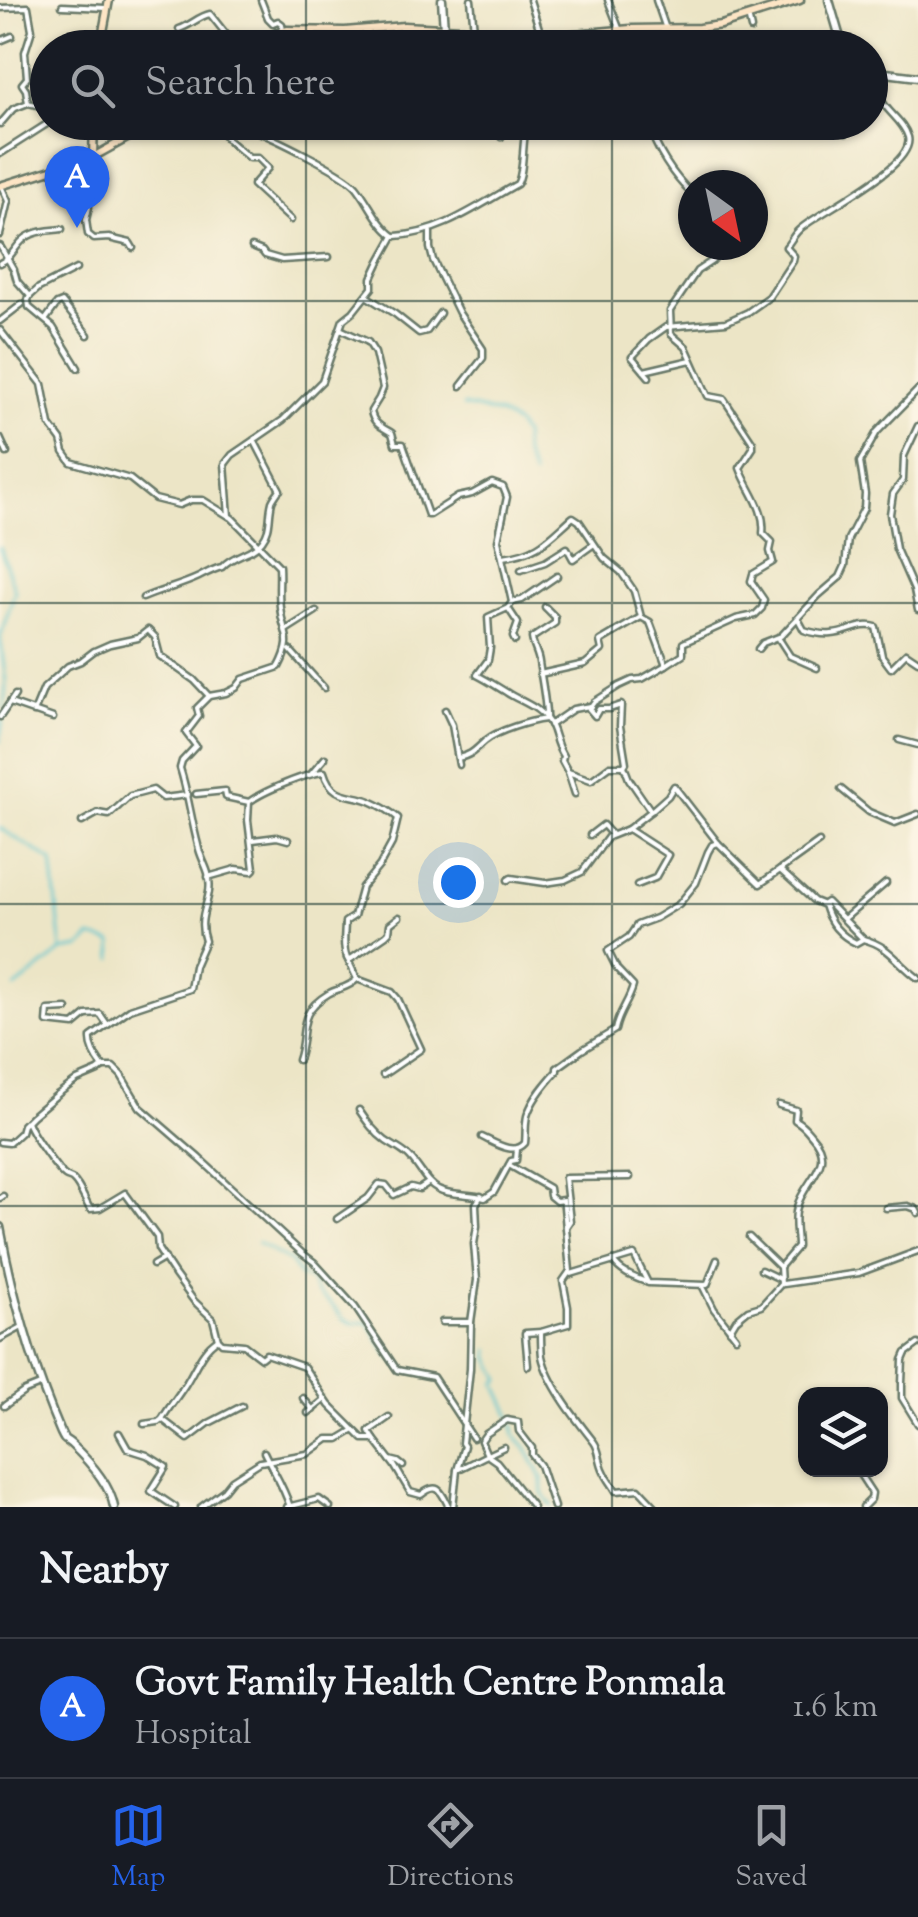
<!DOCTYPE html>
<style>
body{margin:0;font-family:"Sorts Mill Goudy",serif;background:#242831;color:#f1f3f6}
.controls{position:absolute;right:30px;bottom:30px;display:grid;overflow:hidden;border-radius:20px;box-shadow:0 2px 8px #0004}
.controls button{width:90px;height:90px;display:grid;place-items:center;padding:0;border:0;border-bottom:2px solid #363941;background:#171b24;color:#f1f3f6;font:50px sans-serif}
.compass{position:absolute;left:678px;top:170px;width:90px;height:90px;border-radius:50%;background:#171b24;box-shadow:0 2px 8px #0004;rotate:147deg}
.you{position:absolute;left:458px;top:882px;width:35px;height:35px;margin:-25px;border:8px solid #fff;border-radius:50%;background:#1a73e8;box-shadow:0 0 0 15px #1a73e833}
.badge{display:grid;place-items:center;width:65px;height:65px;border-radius:50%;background:#2563eb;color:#fff;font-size:32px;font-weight:700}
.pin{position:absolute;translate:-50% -82px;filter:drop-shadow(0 2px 5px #0008)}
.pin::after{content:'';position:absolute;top:52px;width:35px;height:30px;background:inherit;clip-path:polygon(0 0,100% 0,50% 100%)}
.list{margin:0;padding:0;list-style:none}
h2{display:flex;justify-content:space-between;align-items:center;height:130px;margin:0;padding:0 40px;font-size:42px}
h2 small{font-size:32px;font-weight:400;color:#9ea1a6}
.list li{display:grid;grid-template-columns:65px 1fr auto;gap:30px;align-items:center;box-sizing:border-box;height:140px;padding:0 40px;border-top:2px solid #363941}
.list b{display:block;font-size:38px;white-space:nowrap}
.list p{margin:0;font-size:32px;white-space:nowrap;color:#9ea1a6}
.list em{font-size:32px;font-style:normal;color:#9ea1a6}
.icon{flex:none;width:55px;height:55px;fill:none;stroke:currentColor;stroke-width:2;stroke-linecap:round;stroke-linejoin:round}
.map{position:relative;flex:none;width:918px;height:1507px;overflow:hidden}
.search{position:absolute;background:#171b24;box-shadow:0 2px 8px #0004;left:30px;right:30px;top:30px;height:110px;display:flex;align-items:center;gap:25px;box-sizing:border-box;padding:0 35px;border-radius:55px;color:#9ea1a6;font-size:38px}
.sheet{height:270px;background:#171b24}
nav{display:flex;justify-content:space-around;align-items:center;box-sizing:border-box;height:140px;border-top:2px solid #363941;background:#171b24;font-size:28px;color:#9ea1a6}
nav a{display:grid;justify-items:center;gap:5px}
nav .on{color:#2563eb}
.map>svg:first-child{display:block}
</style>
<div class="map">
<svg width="918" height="1507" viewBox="0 0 918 1507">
<rect width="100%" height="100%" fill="#fcf5e5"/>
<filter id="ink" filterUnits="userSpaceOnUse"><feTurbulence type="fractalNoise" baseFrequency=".01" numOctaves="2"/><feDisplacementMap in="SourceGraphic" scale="20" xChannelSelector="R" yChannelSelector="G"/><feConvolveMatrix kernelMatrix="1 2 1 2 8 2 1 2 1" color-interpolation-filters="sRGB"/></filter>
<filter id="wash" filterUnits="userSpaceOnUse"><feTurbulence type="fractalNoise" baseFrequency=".0048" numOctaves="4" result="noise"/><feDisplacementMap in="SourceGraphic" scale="40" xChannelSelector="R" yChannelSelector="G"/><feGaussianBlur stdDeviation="2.25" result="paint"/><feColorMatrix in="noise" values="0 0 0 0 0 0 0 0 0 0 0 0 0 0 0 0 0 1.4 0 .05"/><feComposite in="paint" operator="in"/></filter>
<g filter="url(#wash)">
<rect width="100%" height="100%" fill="#ece5c6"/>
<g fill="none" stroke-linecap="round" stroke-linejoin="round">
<g stroke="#58c5cf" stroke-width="2.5">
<polyline points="463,406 499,414 516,424 523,435 524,454 533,476"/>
<polyline points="0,547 15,591 0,637 6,683 4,708"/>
<polyline points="0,742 3,717"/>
<polyline points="0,828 52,861 62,951"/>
<polyline points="15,988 62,951 80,948 91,937 112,943 113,959"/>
<polyline points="257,1243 291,1262 299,1275 312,1282 316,1292 330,1303 344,1319 353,1323 368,1322 392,1359"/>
<polyline points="489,1350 490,1359 501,1379 496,1384 512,1418"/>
<polyline points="513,1424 515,1435 526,1447 542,1478 543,1493 552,1506"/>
</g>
</g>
</g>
<g filter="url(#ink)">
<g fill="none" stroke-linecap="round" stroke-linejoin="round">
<defs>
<g id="minor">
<polyline points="261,0 268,18 273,23 278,21 282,24 283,31"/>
<polyline points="471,0 474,30"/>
<polyline points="530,0 542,38"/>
<polyline points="608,0 619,28"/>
<polyline points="656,0 666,29"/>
<polyline points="62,6 106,8"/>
<polyline points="0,8 28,7 32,30 25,52 27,78 22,84 26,90 28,103 13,109 0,124"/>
<polyline points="748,16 751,29"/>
<path d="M179 29C190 26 199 16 210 14L237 48"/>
<polyline points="588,32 595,48"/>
<polyline points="0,41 12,36"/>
<polyline points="67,44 102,37"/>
<polyline points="870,73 883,86 870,106"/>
<polyline points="28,103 48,108"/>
<polyline points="214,122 229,141 249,158 258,158 268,168 253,185 291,220"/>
<path d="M647 122C657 151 671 174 693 195"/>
<polyline points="527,128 545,131 560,122"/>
<polyline points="846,133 855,122"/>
<polyline points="501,137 503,132 515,132 522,126 526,128"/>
<polyline points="0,154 50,122"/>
<polyline points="77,163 89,207 86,220 88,234 94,239 109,238 130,243 133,248"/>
<polyline points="430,232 430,248 433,260 459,313 483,349 483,358 461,386"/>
<polyline points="0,235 8,201 2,188"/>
<path d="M396 236C442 233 477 206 517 184 524 174 522 144 526 128"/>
<polyline points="0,246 14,270 17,281 30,296 28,300 29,307 53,327 78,368"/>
<polyline points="252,247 262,251 265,255 282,260 329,257"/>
<path d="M0 263C12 258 14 248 23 240 34 230 49 231 62 229"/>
<polyline points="30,296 39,288 76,269"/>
<polyline points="366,296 395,314 419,333 427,331 440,313"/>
<polyline points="46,319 57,304 62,302 88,335"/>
<polyline points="0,321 22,304"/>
<path d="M340 329 368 342 375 353 383 388 379 398 371 411C373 424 382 427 392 433L395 444H403L428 515H430L458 497 472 494 492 483 503 487 507 497 498 540 512 602 508 608 488 617 490 648 488 660 477 675C487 680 496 686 506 692 522 703 541 706 551 726 556 737 555 743 563 756L562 761 568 772 591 780 610 766H624L626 763 620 726 621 705 609 709H599L595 716 589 709 594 702 619 686 632 680 642 679 666 665"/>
<path d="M0 330 42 384 50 425 61 440 64 452 71 462 130 479 155 499 179 505 191 500H203L232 518 279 566C280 580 278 593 280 607 283 636 295 636 279 667L243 679 236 688 226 693 209 696 197 708 199 716 186 733 196 746 182 761 180 768C188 793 191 819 198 845 200 856 205 863 208 873 215 900 195 913 205 941L194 966 190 989 130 1009 91 1037C90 1047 97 1059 103 1067"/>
<polyline points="644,371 691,360"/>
<path d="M649 377 632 357 649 339 666 327 726 322 748 312 769 297 793 261 794 256 786 247C791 241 794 234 800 229 820 211 916 166 908 137 903 119 883 111 879 93"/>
<polyline points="918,426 904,456 903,480 893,494 890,514 896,549 914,590 918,610"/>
<polyline points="0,438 7,453"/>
<path d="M229 516 225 464 232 455 283 420 322 381 343 320 353 312 372 288V278L380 261 394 236C377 224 369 202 356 186 342 171 272 137 251 129L247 122"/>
<path d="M503 557C538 553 548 539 573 517L579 521 604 558 621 572 634 591 641 617 650 622 666 665 683 654V643L736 619 755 615 762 608 764 600 751 581 753 574 773 562 770 551 772 542 763 533C766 509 748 490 740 468L753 448V443L724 399 708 396 686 347 671 334 670 311 697 271 712 261 718 254 720 245"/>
<polyline points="521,570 545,562 567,548 573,559 594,544"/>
<path d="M143 598C161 590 180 586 199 577 207 573 213 569 222 567 233 554 252 554 262 541 272 528 268 517 272 502 272 501 278 491 280 490L254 440"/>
<polyline points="512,602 522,600 557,576"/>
<polyline points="508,608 518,623 513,637 515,641"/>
<path d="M798 619 804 630C813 633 822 635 832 634 848 633 861 622 876 627L882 656 891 668 906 653 918 661"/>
<polyline points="286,630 316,611"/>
<polyline points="779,639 790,656 817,668"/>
<polyline points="758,649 763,643 781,636 819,595 840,577 845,566 848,539 864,508 865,494 860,462 877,432 918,390"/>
<polyline points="290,650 324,688"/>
<polyline points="540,674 585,664 602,650 600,641 641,617"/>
<polyline points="10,703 53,718"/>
<polyline points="445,710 452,725 459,765"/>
<polyline points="34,712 44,688 68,666 81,661 94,651 110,644 138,638 148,630 155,637 160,656 194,680 209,696"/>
<polyline points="0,717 15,695"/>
<polyline points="550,725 573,709 590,706"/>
<polyline points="899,740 918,745"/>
<path d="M458 758C472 755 475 750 485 741 498 730 530 721 546 719 547 706 541 677 539 662 538 653 533 647 532 638L555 623V617L545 607"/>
<path d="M624 766 629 779 651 811 668 796 674 786 718 843 760 884 780 870 814 901 824 905C829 923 839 935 856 943L863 939C890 946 896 962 918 978"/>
<polyline points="568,772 575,794"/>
<polyline points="312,773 325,758"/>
<polyline points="841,789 869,812 895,823 918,814"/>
<polyline points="196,794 225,791 226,797 249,802"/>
<polyline points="82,822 98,813 109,815 130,796 153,790 163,798 188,795"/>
<polyline points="628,829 668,855 655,878 637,885"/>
<polyline points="590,835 603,825 612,835"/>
<polyline points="253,840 277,837 288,840"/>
<polyline points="780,870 819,842"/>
<path d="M208 877 236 869 252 871 254 869 248 820 249 802C263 791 308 773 324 772 332 800 352 793 370 801 379 805 391 812 398 818L392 843 380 865 362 887 354 916 345 922C345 934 342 947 347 958L351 959 386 935 389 932 390 924 399 917"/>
<polyline points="508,880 511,878 545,883 565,880 582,872 608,837 628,829 651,811"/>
<polyline points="824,904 827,902 863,939"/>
<polyline points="844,919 886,883"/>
<polyline points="357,979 392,992 398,999 421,1049 383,1075"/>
<polyline points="67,1009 48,1010 47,1022 74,1025 86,1015 100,1014 107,1024"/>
<path d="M298 1060C308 1032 295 1014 328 994 338 988 349 988 357 979L347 958"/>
<polyline points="103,1067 113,1067 121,1075 140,1107 199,1158 302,1253 314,1262 355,1307 397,1370 433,1377 473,1438"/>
<path d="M359 1110C367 1122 374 1132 386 1141 392 1145 400 1149 406 1154 419 1164 424 1182 438 1189 451 1196 470 1193 485 1198L494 1192 511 1161 516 1160 517 1149"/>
<path d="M27 1121C30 1132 57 1170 65 1176 68 1178 71 1178 73 1180 80 1186 85 1201 90 1209L100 1208 125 1193 157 1237 158 1249 175 1275 194 1301 213 1319 218 1339 222 1343 244 1345 261 1358 266 1354 304 1367 329 1405 363 1439H374L394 1465 410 1492 421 1495C438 1481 441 1491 449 1507"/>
<path d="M482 1137C495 1143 514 1156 525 1143 526 1135 525 1124 527 1116 532 1099 546 1083 557 1071V1068L582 1050 615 1030C618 1013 629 1002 633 986L617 969 608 951 629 937 637 925 656 918 679 904 696 883 708 852 712 845 718 843"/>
<polyline points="0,1142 9,1143 21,1132 23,1125 32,1116 58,1094 77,1080 98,1071 103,1067"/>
<path d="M509 1165 549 1188 550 1196 556 1201 563 1200 564 1207 570 1271 563 1281 568 1307V1324L541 1332C541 1340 541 1348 542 1356 548 1384 576 1419 594 1442 600 1450 599 1462 604 1471 607 1478 612 1484 616 1491L639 1489 656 1507"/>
<polyline points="0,1198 3,1196"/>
<polyline points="886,1208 908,1206 916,1209 918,1213"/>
<polyline points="337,1219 368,1198 379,1184 386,1185 394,1195 411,1187 419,1189 428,1183"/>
<polyline points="566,1227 570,1221 565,1178 630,1177"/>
<polyline points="749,1237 780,1267"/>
<path d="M613 1261C621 1273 633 1277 646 1282"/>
<polyline points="153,1265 165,1258"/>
<polyline points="761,1270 780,1279"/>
<polyline points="571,1274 634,1255 648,1283 707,1285 717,1260"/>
<polyline points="783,1284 859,1273 918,1251"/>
<polyline points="703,1287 714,1309 736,1337"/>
<polyline points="442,1322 471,1322"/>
<path d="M730 1330 736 1320 748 1310 761 1306 781 1284 780 1267 797 1247C797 1234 793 1220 797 1207 804 1180 837 1164 812 1136 806 1129 804 1125 795 1120L796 1110 779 1105"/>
<polyline points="0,1339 22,1327"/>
<polyline points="918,1344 906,1353 903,1360 902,1383 902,1398 918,1424"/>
<polyline points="528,1366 525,1333 541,1332"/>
<polyline points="303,1398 313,1410"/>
<polyline points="4,1406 25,1391 40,1385"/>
<polyline points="308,1413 324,1400"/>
<path d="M162 1419C169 1407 178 1396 185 1385 196 1368 201 1350 218 1339"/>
<polyline points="144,1424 158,1422 162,1419 188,1439 209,1423 242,1406"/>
<polyline points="119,1433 128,1449 147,1455 166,1467 151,1491 175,1507"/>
<polyline points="374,1439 369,1431 389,1417"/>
<polyline points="504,1447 487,1455 497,1462 533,1507"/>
<path d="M264 1452C273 1471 284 1487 290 1507"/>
<polyline points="390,1460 398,1462 403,1466"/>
<polyline points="457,1470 487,1455 481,1441 486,1434 507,1420 518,1422 519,1431 532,1448 532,1455 540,1465 554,1507"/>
<polyline points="857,1470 872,1493 871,1499 863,1507"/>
<polyline points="201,1507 224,1490 232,1480 260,1462 307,1454 328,1439 339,1439 354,1430"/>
<polyline points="287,1507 319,1499 330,1507"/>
<polyline points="453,1507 457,1470 464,1446 462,1443 470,1369 471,1322 477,1280 474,1244 477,1226 476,1204 481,1196"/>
</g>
<g id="tertiary">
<polyline points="442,0 444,29"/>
<polyline points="829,0 843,48"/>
<polyline points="870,71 918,77"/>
<path d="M0 1227C13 1298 33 1368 61 1433 66 1443 63 1437 71 1444 88 1460 110 1484 114 1507"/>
</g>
<g id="secondary">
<polyline points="100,48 109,0"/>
<polyline points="256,48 274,34 287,30 345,31 404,26 461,29 519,39 631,29 699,28 721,25 800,0"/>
<polyline points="93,156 94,122"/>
<polyline points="0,186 93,157 156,122"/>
</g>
</defs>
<use href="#minor" stroke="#677867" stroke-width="9"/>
<use href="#tertiary" stroke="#677867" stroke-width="11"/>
<use href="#secondary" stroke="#677867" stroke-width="11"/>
<use href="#minor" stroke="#fff" stroke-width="4"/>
<use href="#tertiary" stroke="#fff" stroke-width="6"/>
<use href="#secondary" stroke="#fde5c5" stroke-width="6"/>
</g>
</g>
<path fill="none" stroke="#1f3d34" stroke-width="2.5" stroke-opacity="0.55" d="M306 0V48M612 0V48M306 122V1507M612 122V1507M0 301H918M0 603H918M0 904H918M0 1206H918"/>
</svg>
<div class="controls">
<button><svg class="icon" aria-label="layers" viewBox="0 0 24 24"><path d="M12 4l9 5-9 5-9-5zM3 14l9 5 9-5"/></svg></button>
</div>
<svg class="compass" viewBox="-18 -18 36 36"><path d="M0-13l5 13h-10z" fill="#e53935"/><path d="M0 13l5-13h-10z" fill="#9ea1a6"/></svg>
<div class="you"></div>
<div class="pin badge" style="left:77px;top:228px">A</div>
<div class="search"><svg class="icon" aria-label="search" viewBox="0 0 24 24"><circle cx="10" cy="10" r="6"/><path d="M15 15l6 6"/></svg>Search here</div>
</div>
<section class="sheet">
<h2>Nearby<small></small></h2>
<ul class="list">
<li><span class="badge">A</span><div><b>Govt Family Health Centre Ponmala</b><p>Hospital</p></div><em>1.6 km</em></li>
</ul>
</section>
<nav>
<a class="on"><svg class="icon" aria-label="map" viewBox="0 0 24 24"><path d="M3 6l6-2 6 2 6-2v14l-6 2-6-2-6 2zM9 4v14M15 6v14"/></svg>Map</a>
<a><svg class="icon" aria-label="directions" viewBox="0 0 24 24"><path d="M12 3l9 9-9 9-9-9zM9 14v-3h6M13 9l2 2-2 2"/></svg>Directions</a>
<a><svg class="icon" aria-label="saved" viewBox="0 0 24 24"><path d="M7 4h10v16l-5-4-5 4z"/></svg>Saved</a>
</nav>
